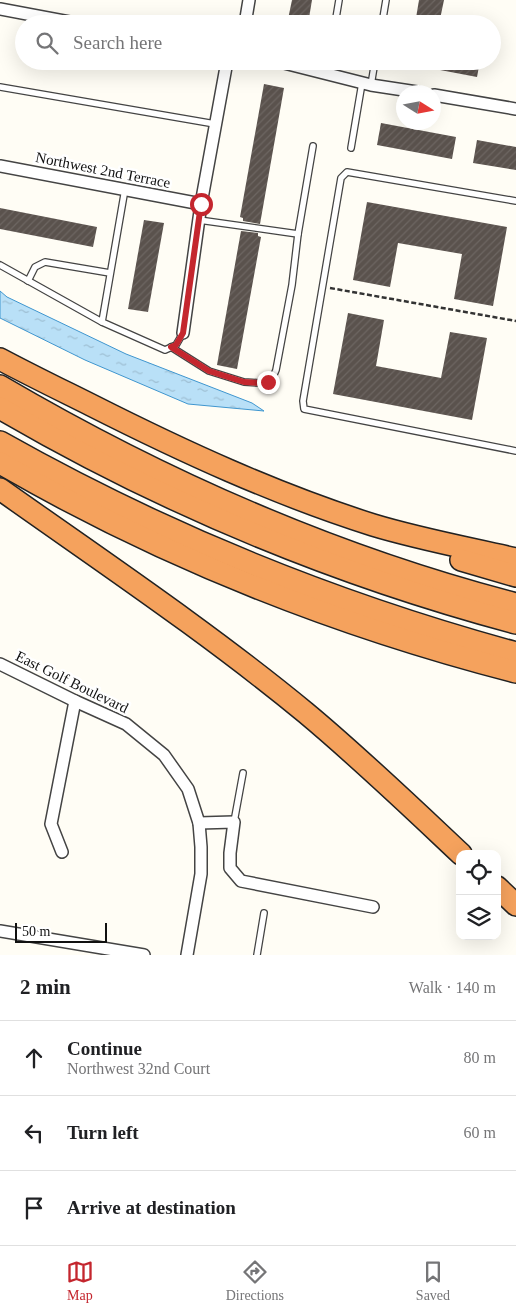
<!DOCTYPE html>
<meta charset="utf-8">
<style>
body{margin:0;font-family:"Times New Roman",serif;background:#f6f6f6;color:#202124}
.controls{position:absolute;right:15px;bottom:15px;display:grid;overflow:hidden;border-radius:10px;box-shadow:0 5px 20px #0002}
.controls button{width:45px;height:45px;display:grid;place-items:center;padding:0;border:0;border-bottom:1px solid #e0e0e0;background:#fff;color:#202124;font:25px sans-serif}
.compass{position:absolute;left:396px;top:85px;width:45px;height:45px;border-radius:50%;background:#fff;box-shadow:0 5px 20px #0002;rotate:101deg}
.scale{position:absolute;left:15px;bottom:12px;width:92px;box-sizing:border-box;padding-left:5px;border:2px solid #111;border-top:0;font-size:14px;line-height:18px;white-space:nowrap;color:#111;-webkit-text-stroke:4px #fff;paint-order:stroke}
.stop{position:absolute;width:15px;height:15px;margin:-11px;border:4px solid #c4262e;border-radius:50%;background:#fff}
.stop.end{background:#c4262e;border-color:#fff;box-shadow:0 1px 5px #0008}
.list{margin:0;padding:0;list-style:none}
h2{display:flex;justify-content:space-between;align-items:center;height:65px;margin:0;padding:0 20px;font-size:21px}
h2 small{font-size:16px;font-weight:400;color:#757577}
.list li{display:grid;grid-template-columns:32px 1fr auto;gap:15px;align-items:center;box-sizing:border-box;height:75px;padding:0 20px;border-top:1px solid #e0e0e0}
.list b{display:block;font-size:19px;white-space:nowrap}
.list p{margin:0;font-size:16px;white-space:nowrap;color:#757577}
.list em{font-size:16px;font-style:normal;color:#757577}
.icon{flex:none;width:28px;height:28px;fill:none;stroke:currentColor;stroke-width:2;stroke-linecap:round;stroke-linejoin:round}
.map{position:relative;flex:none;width:516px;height:955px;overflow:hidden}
.search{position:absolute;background:#fff;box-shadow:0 5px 20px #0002;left:15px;right:15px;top:15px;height:55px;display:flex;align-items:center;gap:12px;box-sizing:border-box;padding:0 18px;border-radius:28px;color:#757577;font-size:19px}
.sheet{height:290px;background:#fff}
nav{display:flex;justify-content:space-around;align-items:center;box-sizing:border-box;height:70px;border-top:1px solid #e0e0e0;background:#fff;font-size:14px;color:#757577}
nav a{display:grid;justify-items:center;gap:2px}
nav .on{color:#c4262e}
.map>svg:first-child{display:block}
</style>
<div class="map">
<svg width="516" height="955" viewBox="0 0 516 955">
<defs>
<pattern id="water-ripples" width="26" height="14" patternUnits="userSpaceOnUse" patternTransform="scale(1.25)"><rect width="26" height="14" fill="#b9e0f7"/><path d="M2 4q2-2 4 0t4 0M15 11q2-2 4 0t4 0" fill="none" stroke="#9ebfd3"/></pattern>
<pattern id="building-hatch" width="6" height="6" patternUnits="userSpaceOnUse" patternTransform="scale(1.25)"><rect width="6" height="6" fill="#5a524d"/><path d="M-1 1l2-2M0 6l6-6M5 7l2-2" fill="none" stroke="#6d6662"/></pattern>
</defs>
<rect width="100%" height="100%" fill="#fffdf5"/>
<polygon fill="url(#water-ripples)" stroke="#3f96cf" points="0,291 7,297 126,354 252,403 264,411 188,404 85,360 0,318"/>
<g fill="url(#building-hatch)">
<polygon points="292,0 312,0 308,24 287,24"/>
<polygon points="419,0 444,0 439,24 415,24"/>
<polygon points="419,61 480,61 477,77 419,66"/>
<polygon points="264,84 284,88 260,224 243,221 243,218 240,217"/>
<polygon points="381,123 456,137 452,159 377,145"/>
<polygon points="477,140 516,147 516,170 473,163"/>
<polygon points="367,202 507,227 493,306 454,299 462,254 398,243 390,287 353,280"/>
<polygon points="0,208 97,227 93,247 0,229"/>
<polygon points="144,220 164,223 148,312 128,309"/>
<polygon points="241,231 258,233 258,236 261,237 237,369 217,365"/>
<polygon points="348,313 384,320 376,366 441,378 450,332 487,338 472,420 333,394"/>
</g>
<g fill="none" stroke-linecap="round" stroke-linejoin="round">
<defs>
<g id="lane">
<polyline points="335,24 339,0"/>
<polyline points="382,24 386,0"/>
<polyline points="326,74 328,61"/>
<polyline points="371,85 375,61"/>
<polyline points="0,87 215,124"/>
<polyline points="351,148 362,83"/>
<polyline points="125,189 102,322 165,350 176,345 183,333"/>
<polyline points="516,201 347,172 341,178 303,401 304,409 516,451"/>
<polyline points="199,220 298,234"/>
<polyline points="0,265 102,322"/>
<polyline points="28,281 35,267 45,262 110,273"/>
<polyline points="171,347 209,371 244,382 260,383 268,382 273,377 276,370 292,285 298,234 313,146"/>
<polyline points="234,822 243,773"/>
<polyline points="257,955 264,913"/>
</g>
<g id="street">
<polyline points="0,9 80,24"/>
<polyline points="245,24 249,0"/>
<polyline points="276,61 371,85 417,92"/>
<polyline points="434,95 516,109"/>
<polyline points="0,166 201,204"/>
<polyline points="183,333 201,204 226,67 231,61"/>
<polyline points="0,664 75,701 126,724 164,755 188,789 199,823 201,847 201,874 187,955"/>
<polyline points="199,823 234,822 230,853 230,868 241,881 373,907"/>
<polyline points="62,852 51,824 75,701"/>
<polyline points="0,931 144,955"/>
</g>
<g id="highway">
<path d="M0 359C30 375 61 390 91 405 182 451 275 494 373 525 419 539 468 548 516 559"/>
<path d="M0 386C162 481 335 557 516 604"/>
<path d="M0 408C161 502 336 575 516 623"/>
<path d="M0 442C163 534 336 604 516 653"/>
<path d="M0 463C161 556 337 626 516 672"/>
<path d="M0 489C103 562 209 633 306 713 360 758 410 806 461 854"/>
<polyline points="461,560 516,576"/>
<polyline points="497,887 516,905"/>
</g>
</defs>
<use href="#lane" stroke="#444" stroke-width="8"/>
<use href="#street" stroke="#444" stroke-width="14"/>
<use href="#highway" stroke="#222" stroke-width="24"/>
<polyline stroke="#333" stroke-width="2.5" stroke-dasharray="5 2.5" stroke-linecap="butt" points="330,288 516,321"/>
<use href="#lane" stroke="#fff" stroke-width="5.5"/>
<use href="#street" stroke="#fff" stroke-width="11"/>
<use href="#highway" stroke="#f5a25d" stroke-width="21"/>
</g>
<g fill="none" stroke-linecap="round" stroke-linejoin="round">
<polyline stroke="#c4262e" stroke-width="6" points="201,204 183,333 176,345 171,347 209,371 244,382 260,383 268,382"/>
</g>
<g text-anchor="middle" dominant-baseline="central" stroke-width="5" stroke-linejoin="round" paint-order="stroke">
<g font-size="15" fill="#111" stroke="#fff">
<text transform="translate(103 170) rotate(11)">Northwest 2nd Terrace</text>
<text transform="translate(72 682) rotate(26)">East Golf Boulevard</text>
</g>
</g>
</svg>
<div class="controls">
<button><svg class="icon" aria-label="locate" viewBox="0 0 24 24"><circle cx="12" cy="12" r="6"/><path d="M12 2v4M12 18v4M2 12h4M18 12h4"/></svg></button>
<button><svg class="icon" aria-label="layers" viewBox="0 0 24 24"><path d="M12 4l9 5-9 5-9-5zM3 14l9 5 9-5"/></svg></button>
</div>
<svg class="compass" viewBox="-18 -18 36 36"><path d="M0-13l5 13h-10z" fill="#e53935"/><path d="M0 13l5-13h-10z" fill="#757577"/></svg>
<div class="scale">50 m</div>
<div class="stop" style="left:201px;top:204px"></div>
<div class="stop end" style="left:268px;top:382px"></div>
<div class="search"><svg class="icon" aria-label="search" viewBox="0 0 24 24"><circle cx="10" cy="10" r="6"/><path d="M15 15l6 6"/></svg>Search here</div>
</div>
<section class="sheet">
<h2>2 min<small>Walk · 140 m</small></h2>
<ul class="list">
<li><svg class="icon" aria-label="ahead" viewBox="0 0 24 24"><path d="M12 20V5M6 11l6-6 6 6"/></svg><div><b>Continue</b><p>Northwest 32nd Court</p></div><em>80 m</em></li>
<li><svg class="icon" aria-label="left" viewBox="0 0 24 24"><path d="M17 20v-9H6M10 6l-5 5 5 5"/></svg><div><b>Turn left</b></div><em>60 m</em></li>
<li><svg class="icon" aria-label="arrive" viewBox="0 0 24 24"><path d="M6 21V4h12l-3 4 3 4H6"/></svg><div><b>Arrive at destination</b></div></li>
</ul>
</section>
<nav>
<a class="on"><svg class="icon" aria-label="map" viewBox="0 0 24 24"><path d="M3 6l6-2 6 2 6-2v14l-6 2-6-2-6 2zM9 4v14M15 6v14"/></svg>Map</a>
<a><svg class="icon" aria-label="directions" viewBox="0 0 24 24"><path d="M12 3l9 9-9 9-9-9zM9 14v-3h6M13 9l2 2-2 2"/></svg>Directions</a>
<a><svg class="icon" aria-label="saved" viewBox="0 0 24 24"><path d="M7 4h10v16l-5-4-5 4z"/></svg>Saved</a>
</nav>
